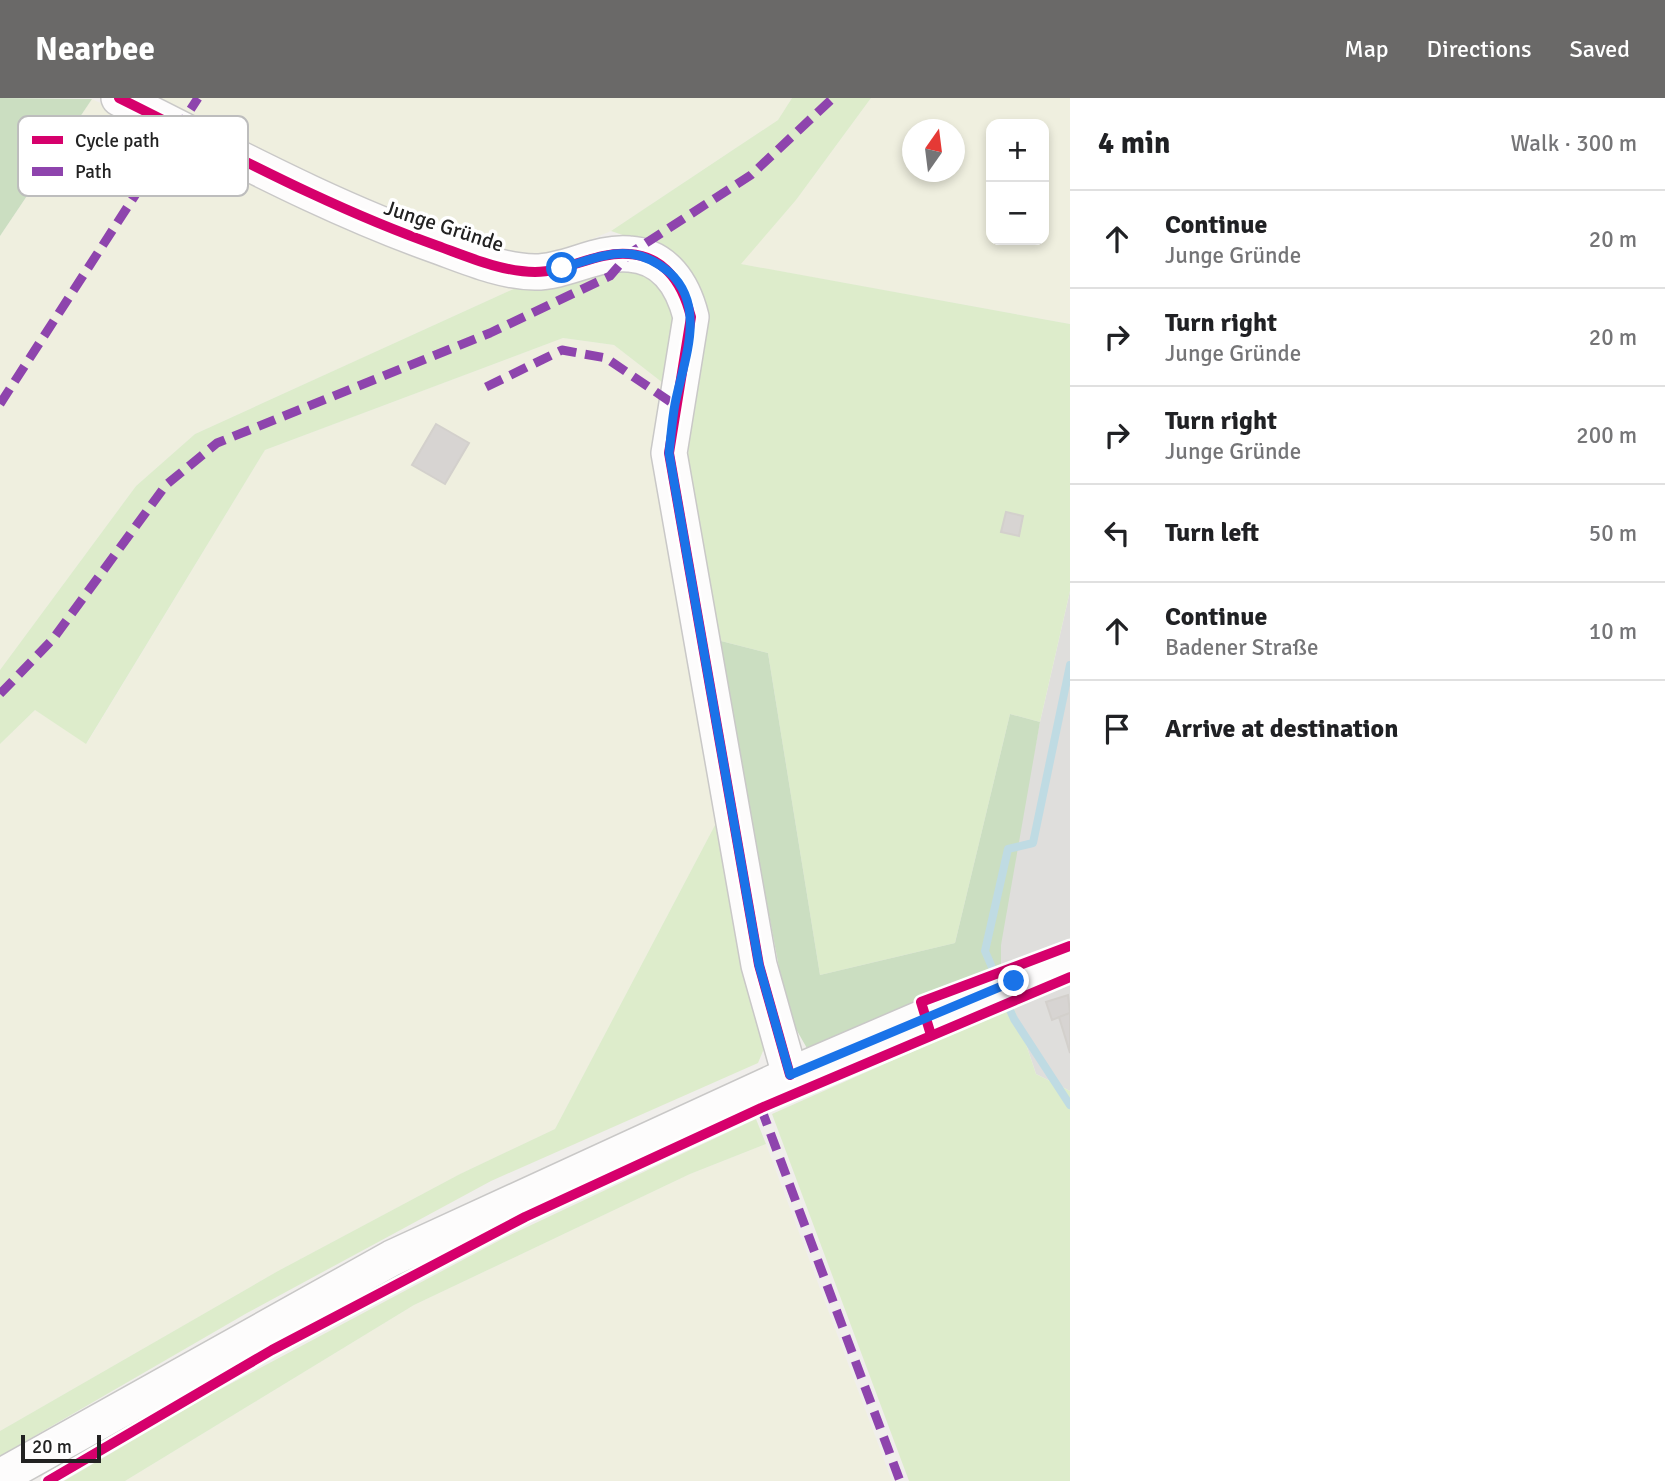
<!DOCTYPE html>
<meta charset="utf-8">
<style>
body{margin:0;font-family:Signika,sans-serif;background:#f6f6f6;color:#202124}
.controls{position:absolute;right:21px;top:21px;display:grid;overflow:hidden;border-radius:14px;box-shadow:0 4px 10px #0003}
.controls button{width:63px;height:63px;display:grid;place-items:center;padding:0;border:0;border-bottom:2px solid #e0e0e0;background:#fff;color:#202124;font:35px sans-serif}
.compass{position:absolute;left:902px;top:21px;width:63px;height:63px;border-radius:50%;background:#fff;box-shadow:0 4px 10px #0003;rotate:14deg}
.scale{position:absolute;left:21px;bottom:18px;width:80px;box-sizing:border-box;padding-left:7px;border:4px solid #222;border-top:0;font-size:19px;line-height:24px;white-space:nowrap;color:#222;-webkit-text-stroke:5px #fff;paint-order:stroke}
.stop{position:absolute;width:21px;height:21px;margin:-16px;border:5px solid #1a73e8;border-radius:50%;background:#fff}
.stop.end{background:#1a73e8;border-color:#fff;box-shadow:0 2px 7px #0008}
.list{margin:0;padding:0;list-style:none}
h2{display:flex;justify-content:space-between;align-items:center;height:91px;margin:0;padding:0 28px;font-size:30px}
h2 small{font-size:23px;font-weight:400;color:#757577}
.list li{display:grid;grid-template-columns:46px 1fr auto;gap:21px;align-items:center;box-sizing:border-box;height:98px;padding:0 28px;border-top:2px solid #e0e0e0}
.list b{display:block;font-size:26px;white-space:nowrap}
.list p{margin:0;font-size:23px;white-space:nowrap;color:#757577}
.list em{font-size:23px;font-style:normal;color:#757577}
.icon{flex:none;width:38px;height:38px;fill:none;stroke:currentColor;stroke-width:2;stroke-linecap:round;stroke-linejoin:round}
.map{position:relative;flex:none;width:1070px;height:1383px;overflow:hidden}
header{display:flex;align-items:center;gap:42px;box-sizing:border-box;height:98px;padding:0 35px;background:#6a6968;color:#fff}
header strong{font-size:33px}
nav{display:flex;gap:38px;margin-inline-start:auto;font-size:24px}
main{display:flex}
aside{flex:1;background:#fff}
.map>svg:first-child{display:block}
</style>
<header>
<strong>Nearbee</strong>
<nav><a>Map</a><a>Directions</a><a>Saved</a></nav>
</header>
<main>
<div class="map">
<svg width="1070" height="1383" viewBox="0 0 1070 1383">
<rect width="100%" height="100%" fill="#f0eeeb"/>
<polygon fill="#dfdedc" points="1070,493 1070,993 1036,976 995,854 1040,624"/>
<g fill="#efefdf" fill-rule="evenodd">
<polygon points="139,0 792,0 778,22 611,133 538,164 462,146"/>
<path d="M871 0H1070V226L740 166 796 102ZM991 26H1044V142H991ZM912 32H954V74H912Z"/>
<polygon points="92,1 317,107 533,182 195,336 136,388 0,572 0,138"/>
<polygon points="563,240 614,247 663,285 724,710 555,1031 460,1076 278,1173 0,1333 0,646 35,612 87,645 265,352"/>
<polygon points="766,1046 892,1383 125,1383 414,1207 690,1076"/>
</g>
<g fill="#ddeccb">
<polygon points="792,0 871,0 796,102 741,166 1070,226 1070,493 1040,624 1010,616 955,845 820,877 768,555 717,542 688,370 689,304 664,151 611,133 778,22"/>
<path d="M642 170C687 212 675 230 663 285L614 247 563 240 265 352 86 646 35 612 0 646V572L136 388 195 336 533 182Z"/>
<polygon points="724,710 770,936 758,965 491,1083 247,1215 0,1358 0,1333 278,1173 460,1076 555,1031"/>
<polygon points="1009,895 1036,976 1070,993 1070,1383 909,1383 772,1016 968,929 989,902"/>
<polygon points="756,1021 766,1046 690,1076 414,1207 125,1383 64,1383 215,1294 504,1140"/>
</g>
<g fill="#cbdec1">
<polygon points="0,0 92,1 0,138"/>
<polygon points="717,542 768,555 820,877 955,845 1010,616 1040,624 1001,847 1001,871 808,952 788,917"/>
</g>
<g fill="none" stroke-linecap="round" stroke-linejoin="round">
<g stroke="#bfdbe3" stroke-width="8">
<polyline points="997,881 985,853 1008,751 1033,745 1070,567"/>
<polyline points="1003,896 1014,921 1070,1007"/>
</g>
</g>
<g fill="#d7d4d2" stroke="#d3d0cc" stroke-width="2">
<polygon points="436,326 469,345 445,386 412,367"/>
<polygon points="1006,414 1023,418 1019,438 1001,434"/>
<polygon points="1068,897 1070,915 1052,922 1046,904"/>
<polygon points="1070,915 1070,955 1059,919"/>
</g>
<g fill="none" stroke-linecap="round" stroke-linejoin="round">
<defs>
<g id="minor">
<path d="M119 0C224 52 327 109 438 148 468 159 503 174 535 174 567 174 597 153 629 156 665 158 683 187 691 219L669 355 759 867 790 977"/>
<polyline points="0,1379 392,1160 790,977 976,897 1070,866"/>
</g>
</defs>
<use href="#minor" stroke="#c9c8c7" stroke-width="38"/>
<use href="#minor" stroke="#fdfcfc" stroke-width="35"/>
<g stroke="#8e44ad" stroke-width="9" stroke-dasharray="18 9" stroke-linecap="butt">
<polyline points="486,289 562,252 606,260 675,307"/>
<polyline points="0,306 198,0"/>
<polyline points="0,596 53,541 166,387 217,345 490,235 610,178 629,156 751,77 833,0"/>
<polyline points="761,1010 900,1383"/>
</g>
<defs>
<g id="cycleway">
<path d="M119 0C224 52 327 109 438 148 468 159 503 174 535 174 567 174 597 153 629 156 665 158 683 187 691 219L669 355 759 867 790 977"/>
<polyline points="931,937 921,904 1070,848"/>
<polyline points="48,1383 272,1252 525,1119 761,1010 1070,879"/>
</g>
</defs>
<use href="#cycleway" stroke="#fff" stroke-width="15"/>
<use href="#cycleway" stroke="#d6006c" stroke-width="10"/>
</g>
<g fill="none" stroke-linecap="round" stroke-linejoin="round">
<path stroke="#1a73e8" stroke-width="9" d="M562 170C583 164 609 153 631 156 646 158 657 164 669 174 708 209 683 264 675 306 672 322 671 339 669 355L759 867 790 977 1014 883"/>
</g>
<g text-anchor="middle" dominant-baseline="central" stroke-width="7" stroke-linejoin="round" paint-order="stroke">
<g font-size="21" fill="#222" stroke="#fff">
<text transform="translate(444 128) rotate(18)">Junge Gründe</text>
</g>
</g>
<rect x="18" y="18" width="230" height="80" rx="10" fill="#fff" stroke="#bdbdbd" stroke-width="2"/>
<rect x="32" y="38" width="31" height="8" fill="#d6006c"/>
<rect x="32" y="69" width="31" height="9" fill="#8e44ad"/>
<g font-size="19" fill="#222">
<text x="75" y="49">Cycle path</text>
<text x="75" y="80">Path</text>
</g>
</svg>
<div class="controls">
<button>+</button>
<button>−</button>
</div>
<svg class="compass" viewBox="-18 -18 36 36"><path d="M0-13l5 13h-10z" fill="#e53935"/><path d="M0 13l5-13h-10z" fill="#757577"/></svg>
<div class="scale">20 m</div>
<div class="stop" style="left:562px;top:170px"></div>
<div class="stop end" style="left:1014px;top:883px"></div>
</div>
<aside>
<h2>4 min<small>Walk · 300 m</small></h2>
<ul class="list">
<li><svg class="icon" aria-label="ahead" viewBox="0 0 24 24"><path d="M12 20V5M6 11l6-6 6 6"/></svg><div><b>Continue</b><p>Junge Gründe</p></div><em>20 m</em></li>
<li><svg class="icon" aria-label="right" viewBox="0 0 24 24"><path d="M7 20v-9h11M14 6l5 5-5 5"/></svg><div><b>Turn right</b><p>Junge Gründe</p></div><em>20 m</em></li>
<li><svg class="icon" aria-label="right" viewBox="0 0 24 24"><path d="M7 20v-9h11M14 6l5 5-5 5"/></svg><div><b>Turn right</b><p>Junge Gründe</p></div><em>200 m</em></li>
<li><svg class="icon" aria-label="left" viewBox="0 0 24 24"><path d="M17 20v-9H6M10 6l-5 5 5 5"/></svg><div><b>Turn left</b></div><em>50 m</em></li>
<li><svg class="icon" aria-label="ahead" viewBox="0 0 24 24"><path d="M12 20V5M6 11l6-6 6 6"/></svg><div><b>Continue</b><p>Badener Straße</p></div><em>10 m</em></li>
<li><svg class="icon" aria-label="arrive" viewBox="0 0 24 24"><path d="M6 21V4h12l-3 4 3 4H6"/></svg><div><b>Arrive at destination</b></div></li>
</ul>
</aside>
</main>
